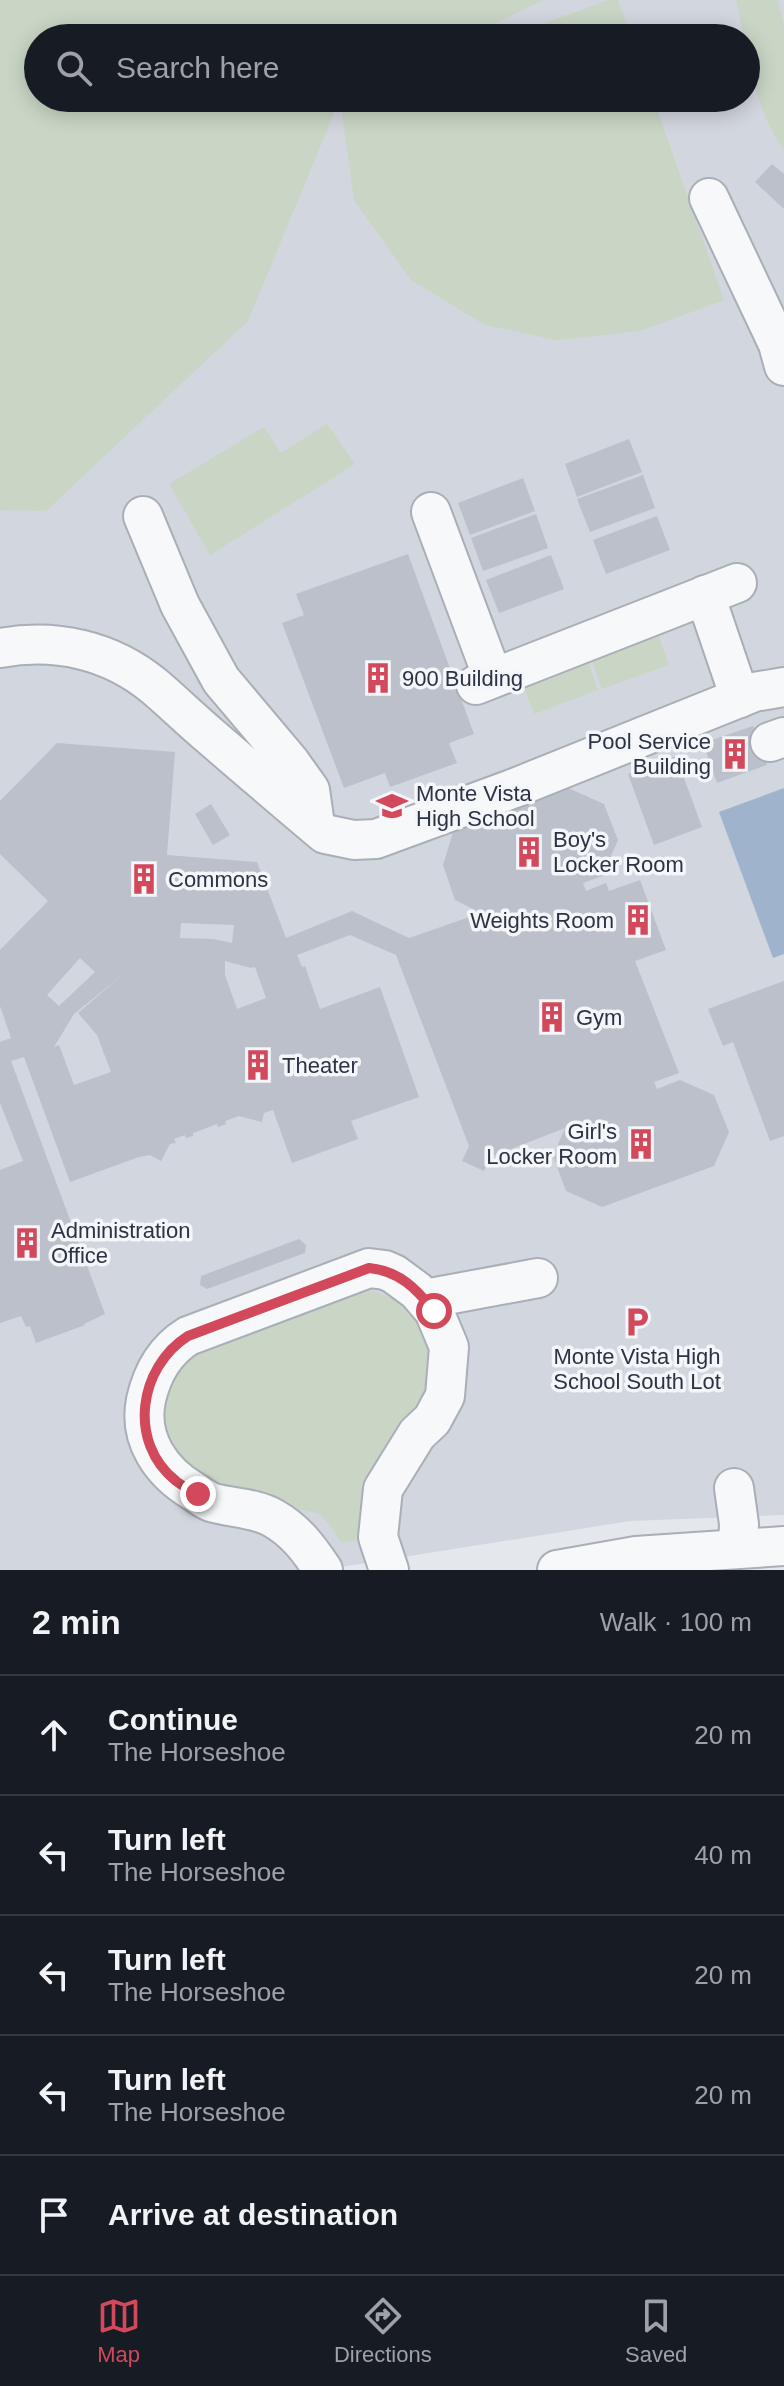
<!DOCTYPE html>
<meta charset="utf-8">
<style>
body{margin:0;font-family:Arial,sans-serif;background:#242831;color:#f1f3f6}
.stop{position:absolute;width:24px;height:24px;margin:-18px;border:6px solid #d1495b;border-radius:50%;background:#fff}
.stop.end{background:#d1495b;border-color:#fff;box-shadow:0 2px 8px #0008}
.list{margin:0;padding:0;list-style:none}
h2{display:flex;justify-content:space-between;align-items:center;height:104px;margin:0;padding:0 32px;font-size:34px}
h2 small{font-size:26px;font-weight:400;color:#9ea1a6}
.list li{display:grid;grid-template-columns:52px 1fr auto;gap:24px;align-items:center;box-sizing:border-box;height:120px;padding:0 32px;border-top:2px solid #363941}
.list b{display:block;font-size:30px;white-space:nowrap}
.list p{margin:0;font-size:26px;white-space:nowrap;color:#9ea1a6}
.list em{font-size:26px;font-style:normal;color:#9ea1a6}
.icon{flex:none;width:44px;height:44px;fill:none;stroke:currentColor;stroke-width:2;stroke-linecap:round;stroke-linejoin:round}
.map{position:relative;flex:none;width:784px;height:1570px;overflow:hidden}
.search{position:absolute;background:#171b24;box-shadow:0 4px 20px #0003;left:24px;right:24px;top:24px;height:88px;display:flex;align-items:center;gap:20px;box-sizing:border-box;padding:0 28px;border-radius:44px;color:#9ea1a6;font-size:30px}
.sheet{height:704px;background:#171b24}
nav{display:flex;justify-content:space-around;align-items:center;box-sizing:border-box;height:112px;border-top:2px solid #363941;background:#171b24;font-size:22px;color:#9ea1a6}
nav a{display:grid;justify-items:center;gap:4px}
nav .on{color:#d1495b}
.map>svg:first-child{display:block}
</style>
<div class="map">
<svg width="784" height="1570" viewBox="0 0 784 1570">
<rect width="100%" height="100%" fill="#e4e7ec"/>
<path fill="#d2d6de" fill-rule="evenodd" d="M0 0H784V1515L630 1521 322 1570H0ZM38 38H746V98H38Z"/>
<g fill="#c9d6c5">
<polygon points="0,0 544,0 464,38 38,38 38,98 653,98 724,300 640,331 557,340 485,325 411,280 354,200 340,99 248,321 46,511 0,510"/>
<polygon points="609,0 618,0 632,38 503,38"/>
<path d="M736 0H778L784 27V150C753 107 747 49 736 0Z"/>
<polygon points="327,424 355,464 210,555 169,484 264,427 281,453"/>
<polygon points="647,604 669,665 602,689 580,628"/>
<polygon points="576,628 598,690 534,714 511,652"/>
<polygon points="373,1291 402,1302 413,1309 429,1340 432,1378 364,1539 341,1543 330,1525 318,1513 251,1502 222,1489 192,1471 167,1442 162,1424 165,1394 181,1364 200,1347 339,1297"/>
</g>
<polygon fill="#9fb4cc" points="784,788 784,954 773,958 719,812"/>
<g fill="#bbc0ca" fill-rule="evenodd">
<polygon points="772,164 784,174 784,209 755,182"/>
<polygon points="629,439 642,472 577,497 565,464"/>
<polygon points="643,475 655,508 590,532 577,499"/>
<polygon points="523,478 535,511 470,535 458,503"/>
<polygon points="536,514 548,548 483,571 471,538"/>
<polygon points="657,516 670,550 606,574 593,540"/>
<polygon points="408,554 474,734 449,743 457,763 390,787 385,773 344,788 282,623 304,615 296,594"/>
<polygon points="551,555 564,589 499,613 486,580"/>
<polygon points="753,726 767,765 717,783 703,743"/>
<path d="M57 743 175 752 167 855 257 862 286 938 352 911 409 938 481 913 455 900 443 865 454 829 566 787 604 804 618 840 602 876 583 883 586 891 606 883 609 891 640 880 666 950 635 961 679 1073 654 1082 657 1089 680 1080 714 1095 729 1132 714 1166 602 1207 566 1191 553 1156 565 1128 491 1157 484 1171 462 1161 469 1146 396 955 350 935 297 955 302 967 305 966 320 1009 380 987 419 1097 351 1121 358 1139 292 1163 273 1110 264 1113 262 1122 239 1116 225 1121 226 1124 218 1127 217 1124 193 1133V1136L186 1138 185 1135 174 1139 176 1143 170 1144 161 1161 150 1155 139 1157 70 1182 24 1057 11 1061 105 1314 84 1324 85 1325 36 1343 30 1326 26 1327 21 1316 0 1323V1170L23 1161 0 1103V1042L11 1038 0 1006V950L48 901 0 854V801ZM181 923 234 925 232 943 213 939 180 938ZM80 958 95 972 59 1006 47 995ZM225 961 251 968 255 967 266 998 237 1009 225 975ZM121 976 78 1013 97 1035 111 1072 74 1085 59 1045 54 1047 74 1014Z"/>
<polygon points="676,756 702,827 654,845 628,774"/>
<polygon points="211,804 230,835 213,845 195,814"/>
<polygon points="784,981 784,1136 770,1141 733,1042 723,1046 708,1009"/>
<polygon points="299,1239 306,1245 305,1253 207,1289 200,1285 201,1276"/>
</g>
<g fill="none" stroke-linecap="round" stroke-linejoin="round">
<defs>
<g id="minor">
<polyline points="709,198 778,344 784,366"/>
<polyline points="431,512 493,678"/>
<polyline points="143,516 180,605 221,680 290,762 310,790 315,825"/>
<polyline points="705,595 740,698"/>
<path d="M0 648C56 638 110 650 154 686 173 702 190 719 209 735 247 768 286 801 325 834L354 840 376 839 512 789 754 692 784 687"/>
<polyline points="476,685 737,583"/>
<polyline points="770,742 784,737"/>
<polyline points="425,1299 538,1278"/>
<polyline points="734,1488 739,1524 738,1547"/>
<path d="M323 1570C309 1549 296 1531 273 1518 256 1508 233 1508 214 1503 206 1501 200 1495 193 1491 161 1472 138 1439 146 1400 152 1373 164 1351 188 1336L369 1268 385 1270 394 1274 417 1291 434 1311 449 1347 445 1396 432 1420 417 1434 383 1489 378 1537 389 1570"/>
<polyline points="557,1570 636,1556 784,1546"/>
</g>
</defs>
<use href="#minor" stroke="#a9aeb7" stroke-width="42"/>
<use href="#minor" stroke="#f7f8fa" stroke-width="38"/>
</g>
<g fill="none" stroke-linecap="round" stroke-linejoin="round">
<path stroke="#d1495b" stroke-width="10" d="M198 1494C191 1490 182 1486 176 1481 127 1442 139 1367 188 1336L369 1268C399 1271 416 1288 434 1311"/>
</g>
<defs>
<symbol id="building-bare" viewBox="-9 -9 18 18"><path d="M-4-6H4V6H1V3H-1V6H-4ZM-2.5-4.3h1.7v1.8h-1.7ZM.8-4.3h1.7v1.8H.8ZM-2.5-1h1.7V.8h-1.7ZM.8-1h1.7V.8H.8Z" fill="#d1495b" stroke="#f4f6f9" stroke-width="2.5" paint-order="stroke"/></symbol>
<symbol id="school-bare" viewBox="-9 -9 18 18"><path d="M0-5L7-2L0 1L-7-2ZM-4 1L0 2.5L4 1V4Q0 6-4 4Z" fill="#d1495b" stroke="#f4f6f9" stroke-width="2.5" paint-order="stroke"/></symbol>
<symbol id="parking-bare" viewBox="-9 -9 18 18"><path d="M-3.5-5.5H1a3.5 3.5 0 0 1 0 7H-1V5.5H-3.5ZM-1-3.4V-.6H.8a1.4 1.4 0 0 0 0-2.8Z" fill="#d1495b" stroke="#f4f6f9" stroke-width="2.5" paint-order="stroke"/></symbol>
</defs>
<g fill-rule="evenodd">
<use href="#building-bare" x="356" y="656" width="44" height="44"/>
<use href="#building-bare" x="713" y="732" width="44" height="44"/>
<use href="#school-bare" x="370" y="784" width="44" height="44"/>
<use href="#building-bare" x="507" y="830" width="44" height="44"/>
<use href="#building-bare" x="122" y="857" width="44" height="44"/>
<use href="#building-bare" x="616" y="898" width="44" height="44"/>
<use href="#building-bare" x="530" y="995" width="44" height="44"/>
<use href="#building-bare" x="236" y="1043" width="44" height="44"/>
<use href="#building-bare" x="619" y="1122" width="44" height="44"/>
<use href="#building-bare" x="5" y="1221" width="44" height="44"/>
<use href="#parking-bare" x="615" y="1300" width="44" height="44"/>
</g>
<g text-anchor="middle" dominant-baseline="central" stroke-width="7" stroke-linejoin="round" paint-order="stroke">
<g font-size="22" fill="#2b3445" stroke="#f4f6f9" text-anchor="start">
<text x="402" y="678">900 Building</text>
<text x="711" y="741" text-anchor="end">Pool Service<tspan x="711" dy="25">Building</tspan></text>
<text x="416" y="793">Monte Vista<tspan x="416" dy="25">High School</tspan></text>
<text x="553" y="839">Boy's<tspan x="553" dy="25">Locker Room</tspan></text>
<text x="168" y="879">Commons</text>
<text x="614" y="920" text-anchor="end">Weights Room</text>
<text x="576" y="1017">Gym</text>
<text x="282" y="1065">Theater</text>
<text x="617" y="1131" text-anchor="end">Girl's<tspan x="617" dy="25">Locker Room</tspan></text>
<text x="51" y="1230">Administration<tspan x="51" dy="25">Office</tspan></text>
<text x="637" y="1356" text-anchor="middle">Monte Vista High<tspan x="637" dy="25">School South Lot</tspan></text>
</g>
</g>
</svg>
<div class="stop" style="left:434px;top:1311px"></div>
<div class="stop end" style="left:198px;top:1494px"></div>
<div class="search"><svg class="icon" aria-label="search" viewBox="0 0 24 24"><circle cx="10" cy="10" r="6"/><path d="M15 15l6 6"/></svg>Search here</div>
</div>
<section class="sheet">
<h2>2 min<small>Walk · 100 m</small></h2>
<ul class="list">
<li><svg class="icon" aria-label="ahead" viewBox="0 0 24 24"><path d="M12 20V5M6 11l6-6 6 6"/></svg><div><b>Continue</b><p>The Horseshoe</p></div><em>20 m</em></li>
<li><svg class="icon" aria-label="left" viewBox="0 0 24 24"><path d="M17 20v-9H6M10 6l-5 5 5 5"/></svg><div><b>Turn left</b><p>The Horseshoe</p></div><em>40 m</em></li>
<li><svg class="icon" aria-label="left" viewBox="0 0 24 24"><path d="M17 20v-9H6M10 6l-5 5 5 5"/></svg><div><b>Turn left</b><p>The Horseshoe</p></div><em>20 m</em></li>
<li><svg class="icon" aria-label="left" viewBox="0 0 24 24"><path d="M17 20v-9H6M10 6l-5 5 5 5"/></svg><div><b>Turn left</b><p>The Horseshoe</p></div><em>20 m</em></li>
<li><svg class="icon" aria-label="arrive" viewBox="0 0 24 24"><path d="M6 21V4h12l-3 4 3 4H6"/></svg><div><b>Arrive at destination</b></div></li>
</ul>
</section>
<nav>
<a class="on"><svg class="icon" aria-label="map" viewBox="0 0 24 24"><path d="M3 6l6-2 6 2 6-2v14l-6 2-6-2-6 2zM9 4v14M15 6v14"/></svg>Map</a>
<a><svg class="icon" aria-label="directions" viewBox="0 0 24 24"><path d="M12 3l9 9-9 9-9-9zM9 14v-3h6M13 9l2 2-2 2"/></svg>Directions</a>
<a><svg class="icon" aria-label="saved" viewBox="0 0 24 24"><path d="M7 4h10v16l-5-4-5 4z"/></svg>Saved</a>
</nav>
